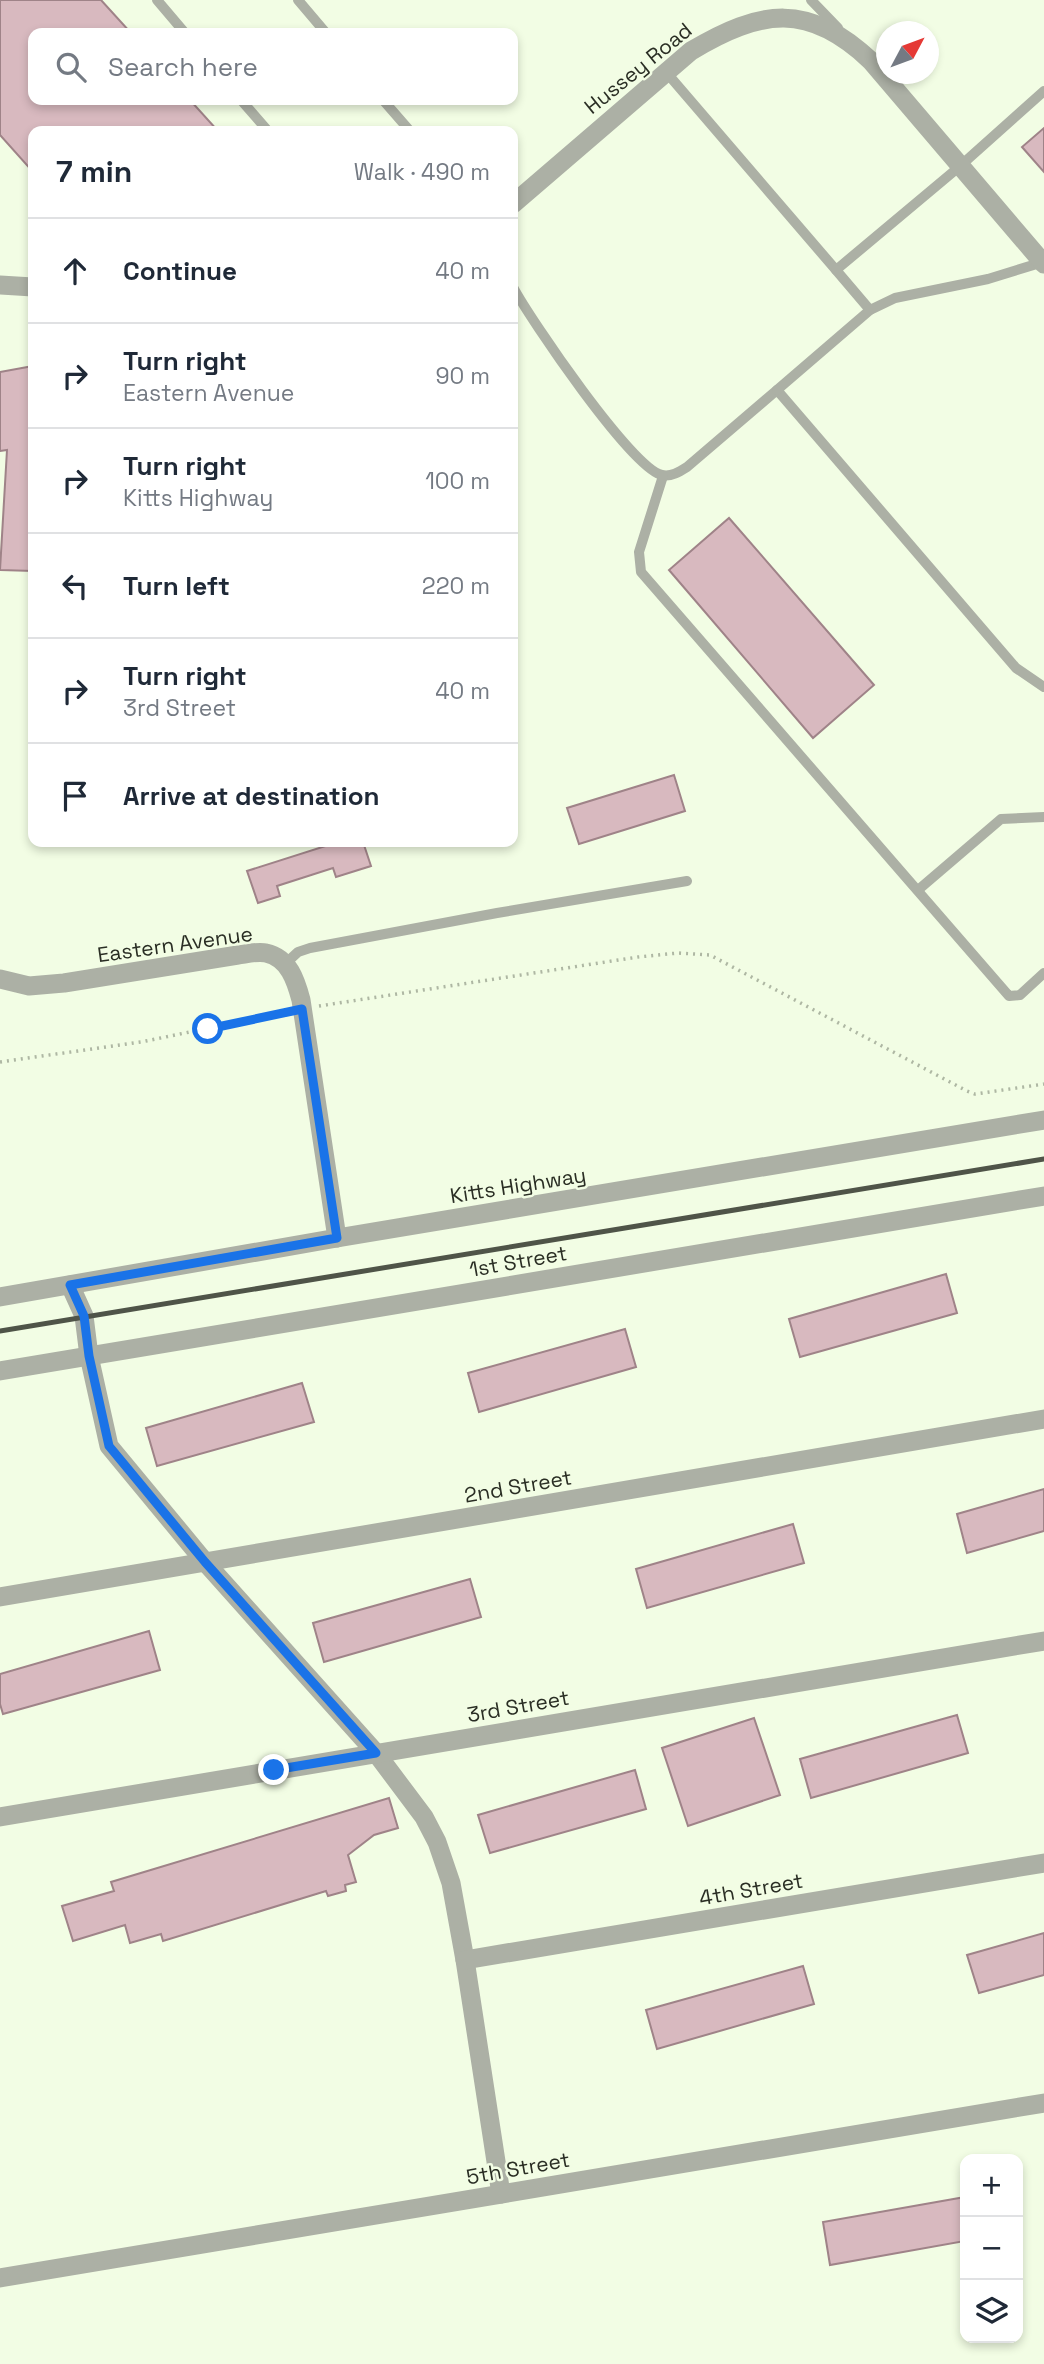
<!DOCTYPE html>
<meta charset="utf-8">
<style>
body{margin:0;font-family:"Space Grotesk",sans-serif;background:#f6f6f7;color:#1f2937}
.controls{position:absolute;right:21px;bottom:21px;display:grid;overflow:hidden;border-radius:14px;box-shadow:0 4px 10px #0003}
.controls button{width:63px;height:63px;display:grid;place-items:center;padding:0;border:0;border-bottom:2px solid #e0e1e3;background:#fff;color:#1f2937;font:35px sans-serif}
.compass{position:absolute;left:876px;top:21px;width:63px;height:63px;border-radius:50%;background:#fff;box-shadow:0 4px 10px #0003;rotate:49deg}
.stop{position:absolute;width:21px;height:21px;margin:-16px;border:5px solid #1a73e8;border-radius:50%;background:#fff}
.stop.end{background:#1a73e8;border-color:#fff;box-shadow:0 2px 7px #0008}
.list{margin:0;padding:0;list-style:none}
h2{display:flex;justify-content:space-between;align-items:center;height:91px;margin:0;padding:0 28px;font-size:30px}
h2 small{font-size:23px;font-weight:400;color:#747a83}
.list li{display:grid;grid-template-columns:46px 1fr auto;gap:21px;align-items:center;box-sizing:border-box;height:105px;padding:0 28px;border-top:2px solid #e0e1e3}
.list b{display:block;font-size:26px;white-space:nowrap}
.list p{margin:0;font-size:23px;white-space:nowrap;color:#747a83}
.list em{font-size:23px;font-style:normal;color:#747a83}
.icon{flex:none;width:38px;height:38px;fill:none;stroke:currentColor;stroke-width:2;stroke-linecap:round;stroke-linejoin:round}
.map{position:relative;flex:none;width:1044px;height:2364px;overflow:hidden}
.search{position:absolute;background:#fff;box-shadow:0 4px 10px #0003;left:28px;top:28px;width:490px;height:77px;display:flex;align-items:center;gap:18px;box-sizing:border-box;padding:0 24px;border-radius:14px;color:#747a83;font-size:26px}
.panel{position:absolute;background:#fff;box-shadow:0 4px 10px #0003;left:28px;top:126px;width:490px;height:721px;border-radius:14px}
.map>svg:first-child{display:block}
</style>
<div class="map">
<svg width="1044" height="2364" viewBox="0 0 1044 2364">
<rect width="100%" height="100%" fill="#f2fde4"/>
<g fill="#d8b9bf" stroke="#9f8388" stroke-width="2">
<polygon points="0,0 101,0 131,33 33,33 33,100 190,100 218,131 33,131 33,172 0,135"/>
<polygon points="1044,128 1044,172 1022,147"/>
<polygon points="33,366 33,571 0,570 7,450 0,451 0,372"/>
<polygon points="729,518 874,685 813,738 669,570"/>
<polygon points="674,775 685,811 579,844 567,808"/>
<polygon points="338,842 363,842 371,866 336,877 333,868 277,886 280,896 258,903 247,871"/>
<polygon points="946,1274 957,1313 800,1357 789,1319"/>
<polygon points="625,1329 636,1367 479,1412 468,1373"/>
<polygon points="302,1383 314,1422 157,1466 146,1428"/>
<polygon points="1044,1489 1044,1531 967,1553 957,1514"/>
<polygon points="793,1524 804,1563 647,1608 636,1569"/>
<polygon points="470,1579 481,1617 324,1662 313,1623"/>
<polygon points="149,1631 160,1670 3,1714 0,1704 0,1674"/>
<polygon points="957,1715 968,1753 811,1798 800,1759"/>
<polygon points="754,1718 780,1795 688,1826 662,1748"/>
<polygon points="635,1770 646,1809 490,1853 478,1815"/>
<polygon points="389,1798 398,1828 374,1835 348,1855 356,1882 345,1885 346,1891 328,1896 326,1891 163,1941 161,1934 130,1943 125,1925 73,1941 62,1906 114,1891 111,1882"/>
<polygon points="1044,1933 1044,1975 979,1993 967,1955"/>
<polygon points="803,1966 814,2004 657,2049 646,2010"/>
<polygon points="965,2197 965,2241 830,2265 823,2222"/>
</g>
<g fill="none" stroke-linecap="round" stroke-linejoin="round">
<g stroke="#aeb7a3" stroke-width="3.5" stroke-dasharray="2 5" stroke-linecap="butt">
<polyline points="319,1006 638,957 678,953 710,955 967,1091 975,1094 1044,1084"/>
<polyline points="0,1062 141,1042 287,1012"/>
</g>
<g stroke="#acb0a5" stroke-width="10">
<polyline points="157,0 185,33"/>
<polyline points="298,0 326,33"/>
<polyline points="811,0 838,28"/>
<polyline points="666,72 836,270 959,167 1044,91"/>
<polyline points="241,100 268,131"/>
<polyline points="383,100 410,131"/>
<polyline points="836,270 870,310"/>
<path d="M513 287C530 319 632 469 662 475 671 477 679 472 687 467L777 390 1016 668 1044 687"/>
<polyline points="777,390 870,310 895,298 988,279 1043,262"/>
<polyline points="663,476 639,552 641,572 1009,996 1020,995 1044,973"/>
<polyline points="918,890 1001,819 1044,817"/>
<polyline points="285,964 298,952 310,948 497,913 687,881"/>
</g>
<g stroke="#acb0a5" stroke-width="19">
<path d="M513 204 691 51C761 9 809 2 871 61L1044 264"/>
<polyline points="0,285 33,287"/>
<path d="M0 979 29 986 64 983 238 955C246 954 258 951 266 953 289 958 296 981 301 1000L337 1238"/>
<polyline points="70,1285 84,1316 89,1356 109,1446 205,1562 376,1753 424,1817 437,1842 451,1883 465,1960 501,2194"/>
<polyline points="0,1297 337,1238 1044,1120"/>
<polyline points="0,1371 1044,1196"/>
<polyline points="0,1597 1044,1419"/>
<polyline points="0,1817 1044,1641"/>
<polyline points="465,1960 1044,1863"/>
<polyline points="0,2278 1044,2103"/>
</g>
<polyline stroke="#4f5448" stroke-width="5" points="0,1331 1044,1159"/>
</g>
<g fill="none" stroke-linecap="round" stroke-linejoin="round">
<polyline stroke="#1a73e8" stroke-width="9" points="208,1029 302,1009 337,1238 70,1285 84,1316 89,1356 109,1446 205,1562 376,1753 274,1770"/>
</g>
<g text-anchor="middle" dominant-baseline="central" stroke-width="5" stroke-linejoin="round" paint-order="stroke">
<g font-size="21" fill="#2a2e24" stroke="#f2fde4">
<text transform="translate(638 68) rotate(-39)">Hussey Road</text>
<text transform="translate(175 944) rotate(-8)">Eastern Avenue</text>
<text transform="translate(518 1185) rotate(-9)">Kitts Highway</text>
<text transform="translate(518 1261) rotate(-10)">1st Street</text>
<text transform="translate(518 1486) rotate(-10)">2nd Street</text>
<text transform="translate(518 1706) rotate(-10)">3rd Street</text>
<text transform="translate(751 1889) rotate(-10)">4th Street</text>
<text transform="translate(518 2168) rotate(-10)">5th Street</text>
</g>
</g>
</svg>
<div class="controls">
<button>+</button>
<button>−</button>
<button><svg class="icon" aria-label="layers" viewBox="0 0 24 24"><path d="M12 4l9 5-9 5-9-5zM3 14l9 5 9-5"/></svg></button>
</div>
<svg class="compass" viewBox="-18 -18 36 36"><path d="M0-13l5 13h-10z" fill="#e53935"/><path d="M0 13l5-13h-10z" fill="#747a83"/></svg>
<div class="stop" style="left:208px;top:1029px"></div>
<div class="stop end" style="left:274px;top:1770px"></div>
<div class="search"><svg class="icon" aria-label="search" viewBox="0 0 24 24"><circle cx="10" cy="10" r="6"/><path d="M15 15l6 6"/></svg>Search here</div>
<section class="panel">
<h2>7 min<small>Walk · 490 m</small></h2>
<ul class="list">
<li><svg class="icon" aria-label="ahead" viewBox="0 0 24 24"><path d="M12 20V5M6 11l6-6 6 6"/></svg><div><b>Continue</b></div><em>40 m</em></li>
<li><svg class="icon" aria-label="right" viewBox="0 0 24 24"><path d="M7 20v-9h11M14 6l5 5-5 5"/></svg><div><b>Turn right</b><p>Eastern Avenue</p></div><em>90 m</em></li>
<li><svg class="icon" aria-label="right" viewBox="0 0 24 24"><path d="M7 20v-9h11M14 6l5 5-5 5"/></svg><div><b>Turn right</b><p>Kitts Highway</p></div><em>100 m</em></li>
<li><svg class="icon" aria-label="left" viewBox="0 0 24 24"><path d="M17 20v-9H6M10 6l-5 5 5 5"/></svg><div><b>Turn left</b></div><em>220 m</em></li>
<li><svg class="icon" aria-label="right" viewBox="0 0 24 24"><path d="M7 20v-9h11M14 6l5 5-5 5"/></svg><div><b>Turn right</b><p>3rd Street</p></div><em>40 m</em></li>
<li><svg class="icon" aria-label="arrive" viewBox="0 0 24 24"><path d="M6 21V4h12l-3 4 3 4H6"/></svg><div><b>Arrive at destination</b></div></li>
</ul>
</section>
</div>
